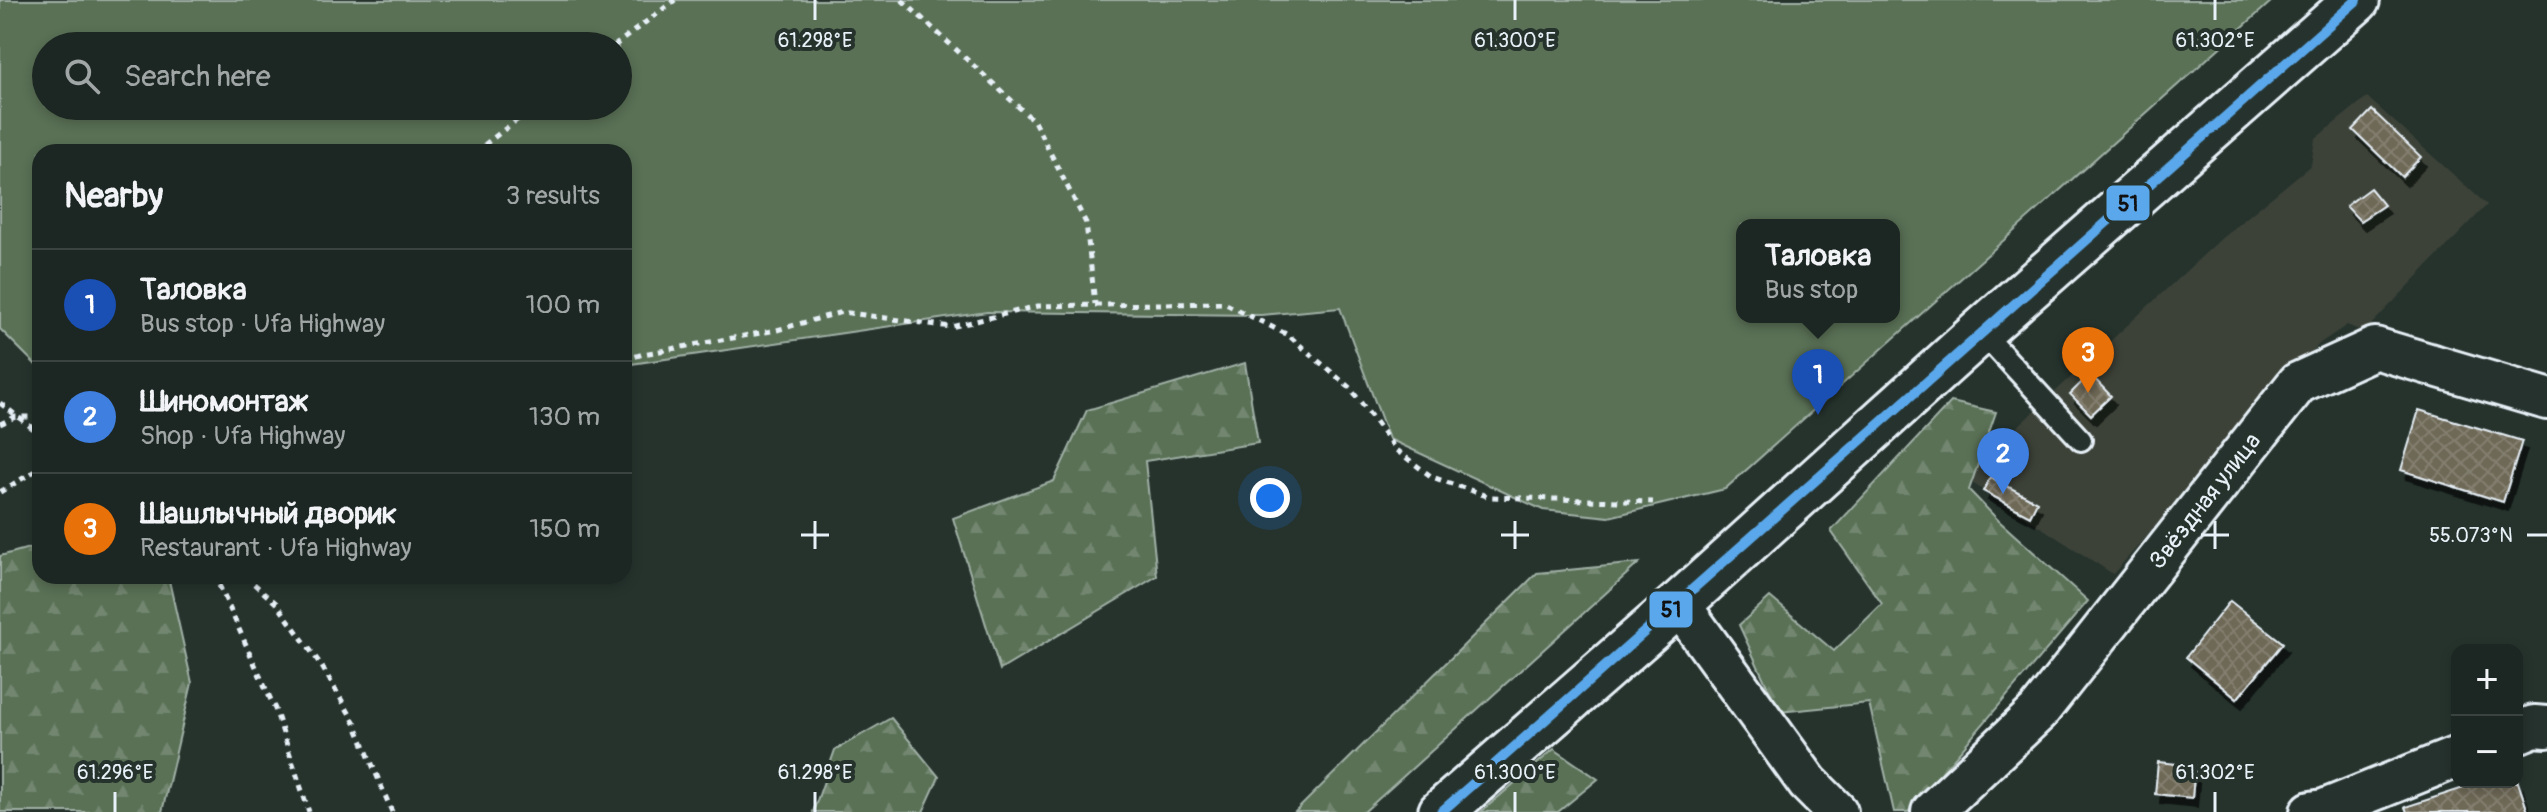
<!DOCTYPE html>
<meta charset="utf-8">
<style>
body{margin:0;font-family:Pangolin,sans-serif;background:#29322f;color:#f1f3f6}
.controls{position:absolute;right:24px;bottom:24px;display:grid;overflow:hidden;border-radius:16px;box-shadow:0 4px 12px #0003}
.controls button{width:72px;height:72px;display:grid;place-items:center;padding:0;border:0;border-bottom:2px solid #3a4340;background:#1c2622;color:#f1f3f6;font:40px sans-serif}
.you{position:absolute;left:1270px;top:498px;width:28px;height:28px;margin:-20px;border:6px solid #fff;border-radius:50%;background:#1a73e8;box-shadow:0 0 0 12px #1a73e833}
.badge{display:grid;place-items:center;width:52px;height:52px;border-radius:50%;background:#ffd166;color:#fff;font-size:26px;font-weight:700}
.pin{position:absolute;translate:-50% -66px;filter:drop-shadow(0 2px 4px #0008)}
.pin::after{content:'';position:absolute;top:42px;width:28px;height:24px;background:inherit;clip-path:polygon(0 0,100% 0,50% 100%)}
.popup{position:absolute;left:1736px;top:219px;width:164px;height:104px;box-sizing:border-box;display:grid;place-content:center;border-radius:16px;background:#1c2622;filter:drop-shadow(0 2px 6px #0005);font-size:26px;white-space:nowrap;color:#a0a5a5}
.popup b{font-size:30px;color:#f1f3f6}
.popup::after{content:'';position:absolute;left:50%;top:100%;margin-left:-16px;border:16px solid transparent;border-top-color:#1c2622}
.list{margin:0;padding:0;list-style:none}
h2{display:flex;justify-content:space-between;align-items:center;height:104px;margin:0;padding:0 32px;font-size:34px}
h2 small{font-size:26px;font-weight:400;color:#a0a5a5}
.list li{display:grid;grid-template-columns:52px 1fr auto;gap:24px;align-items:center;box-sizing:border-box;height:112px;padding:0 32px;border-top:2px solid #3a4340}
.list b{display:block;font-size:30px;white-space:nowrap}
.list p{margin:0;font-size:26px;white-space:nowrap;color:#a0a5a5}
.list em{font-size:26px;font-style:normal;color:#a0a5a5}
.icon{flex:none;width:44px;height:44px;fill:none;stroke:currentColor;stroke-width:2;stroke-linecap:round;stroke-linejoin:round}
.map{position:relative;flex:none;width:2547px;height:812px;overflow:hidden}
.search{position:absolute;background:#1c2622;box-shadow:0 4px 12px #0003;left:32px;top:32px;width:600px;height:88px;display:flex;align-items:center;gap:20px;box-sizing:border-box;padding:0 28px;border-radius:44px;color:#a0a5a5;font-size:30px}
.panel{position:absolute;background:#1c2622;box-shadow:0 4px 12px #0003;left:32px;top:144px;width:600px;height:440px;border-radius:24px}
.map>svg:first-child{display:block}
</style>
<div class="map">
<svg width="2547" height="812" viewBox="0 0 2547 812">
<defs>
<pattern id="forest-firs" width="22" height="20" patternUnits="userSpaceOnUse" patternTransform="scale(2)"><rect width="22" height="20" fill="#5a7156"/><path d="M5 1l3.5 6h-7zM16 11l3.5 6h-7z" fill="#72866f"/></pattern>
<pattern id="building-cross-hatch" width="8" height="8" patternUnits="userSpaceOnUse" patternTransform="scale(2)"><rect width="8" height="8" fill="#6e6856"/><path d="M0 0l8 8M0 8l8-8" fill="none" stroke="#837e6f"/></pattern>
<filter id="shadow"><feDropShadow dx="5" dy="9" stdDeviation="0" flood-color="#0009"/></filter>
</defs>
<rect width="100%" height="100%" fill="#26332d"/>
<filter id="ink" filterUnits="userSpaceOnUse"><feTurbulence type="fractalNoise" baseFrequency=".0125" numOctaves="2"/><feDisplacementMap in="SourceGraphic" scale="16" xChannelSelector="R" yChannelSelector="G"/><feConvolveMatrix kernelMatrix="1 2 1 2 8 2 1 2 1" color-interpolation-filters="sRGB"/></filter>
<g filter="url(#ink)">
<polygon fill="#3c4339" points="2367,97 2487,205 2364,332 2347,325 2320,343 2113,574 1963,477 2223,237 2311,165 2315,139"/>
<path fill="#5a7156" stroke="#a1b1a7" stroke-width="2" fill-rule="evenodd" d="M0 0H2273L1725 489 1609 517 1543 510 1389 439 1340 308 1261 315 987 312 624 365V152H40V369L0 329ZM46 46H618V106H46ZM1742 225H1894V317H1742Z"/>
<g fill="url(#forest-firs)" stroke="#a1b1a7" stroke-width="2">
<polygon points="1245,363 1258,443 1145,461 1157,576 1000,670 953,518 1054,481 1087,410"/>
<polygon points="1951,402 1996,412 1969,490 1999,521 2088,601 1908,812 1894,812 1869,703 1779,712 1739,625 1770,597 1834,651 1882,604 1831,531"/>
<polygon points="40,545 40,576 168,576 192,683 162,812 0,812 0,556"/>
<polygon points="1639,563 1364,812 1295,812 1537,573"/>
<polygon points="891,718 939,777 923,812 813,812 835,750"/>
<polygon points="1554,749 1598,779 1558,812 1481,812"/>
</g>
<g fill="url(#building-cross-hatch)" stroke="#e8f1f8" stroke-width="2" filter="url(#shadow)">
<polygon points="2372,110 2421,157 2402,177 2353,130"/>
<polygon points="2370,188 2384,205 2360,221 2346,206"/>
<polygon points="2090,374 2111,396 2091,415 2070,394"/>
<polygon points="2419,410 2522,441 2503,502 2401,470"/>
<polygon points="1990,477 2037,502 2030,516 1983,491"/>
<polygon points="2230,601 2283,643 2237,699 2186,657"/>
<polygon points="2158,762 2195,766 2192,798 2155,794"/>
<polygon points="2517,779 2528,812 2407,812 2405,807 2482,782 2517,782"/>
</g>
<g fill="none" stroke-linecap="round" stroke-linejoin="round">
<defs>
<polyline id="lane" points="1981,331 2081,440"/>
<g id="street">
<polyline points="1679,604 1808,783 1837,812"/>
<polyline points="2517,733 2534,726 2547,727"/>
<polyline points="1932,812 2038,712 2298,383 2375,348 2547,399"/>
<polyline points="2311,812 2324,810 2457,757"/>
</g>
<polyline id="secondary" points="1441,812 1679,604 1981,331 2357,0"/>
</defs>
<use href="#lane" stroke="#e8f1f8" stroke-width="26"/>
<use href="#street" stroke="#e8f1f8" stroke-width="46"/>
<use href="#secondary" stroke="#e8f1f8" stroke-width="50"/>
<g stroke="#e8f1f8" stroke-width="5" stroke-dasharray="6 6" stroke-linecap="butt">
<polyline points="902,0 1034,121 1086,223 1095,304"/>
<polyline points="614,46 675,0"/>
<polyline points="475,152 535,106"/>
<polyline points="624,360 643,354 777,330 842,312 951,327 1038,306 1224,303 1288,335 1350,388 1396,450 1432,477 1490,497 1653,502"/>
<polyline points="0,403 40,434"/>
<polyline points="0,424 15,417 40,417"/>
<polyline points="0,492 40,468"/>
<polyline points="211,576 220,587 275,709 309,812"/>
<polyline points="245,576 277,604 321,665 355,723 392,812"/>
</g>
<use href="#lane" stroke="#26332d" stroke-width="20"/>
<use href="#street" stroke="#26332d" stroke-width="40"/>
<use href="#secondary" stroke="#26332d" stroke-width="44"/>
<defs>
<path id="bus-1" d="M1441 812C1748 543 2051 270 2357 0"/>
</defs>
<use href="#bus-1" stroke="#26332d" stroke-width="16"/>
<use href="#bus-1" stroke="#5aa8eb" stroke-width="10"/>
</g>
</g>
<path fill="none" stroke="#e8f1f8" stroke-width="3" d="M815 0V20M1515 0V20M2215 0V20M815 521V549M1515 521V549M2215 521V549M801 535H829M1501 535H1529M2201 535H2229M2527 535H2547M115 792V812M815 792V812M1515 792V812M2215 792V812"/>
<g text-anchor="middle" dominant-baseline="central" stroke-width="8" stroke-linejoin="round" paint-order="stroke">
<g font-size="24" fill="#e8f1f8" stroke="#26332d">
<text transform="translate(2205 501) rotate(-52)">Звёздная улица</text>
</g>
</g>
<g font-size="20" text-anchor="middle" fill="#e8f1f8" stroke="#26332d" stroke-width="8" stroke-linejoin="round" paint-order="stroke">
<text x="815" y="47">61.298°E</text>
<text x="1515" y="47">61.300°E</text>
<text x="2215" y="47">61.302°E</text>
<text x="2471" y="542">55.073°N</text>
<text x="115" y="779">61.296°E</text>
<text x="815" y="779">61.298°E</text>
<text x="1515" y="779">61.300°E</text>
<text x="2215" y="779">61.302°E</text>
</g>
<g stroke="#26332d" stroke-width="3">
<rect x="2105" y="184" width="46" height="38" rx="8" fill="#5aa8eb"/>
<rect x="1648" y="590" width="46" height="39" rx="8" fill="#5aa8eb"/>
</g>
<g font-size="22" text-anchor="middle" font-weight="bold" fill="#111">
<text x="2128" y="211">51</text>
<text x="1671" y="617">51</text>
</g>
</svg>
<div class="controls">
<button>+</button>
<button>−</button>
</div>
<div class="you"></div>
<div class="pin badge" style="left:1818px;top:415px;background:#1a4fb4">1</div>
<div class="popup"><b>Таловка</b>Bus stop</div>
<div class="pin badge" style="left:2003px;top:494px;background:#3f7fe0">2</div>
<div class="pin badge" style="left:2088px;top:393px;background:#e8710a">3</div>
<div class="search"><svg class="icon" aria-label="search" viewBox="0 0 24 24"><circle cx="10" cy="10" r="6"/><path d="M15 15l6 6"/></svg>Search here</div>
<section class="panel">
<h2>Nearby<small>3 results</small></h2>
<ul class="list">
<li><span class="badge" style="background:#1a4fb4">1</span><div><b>Таловка</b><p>Bus stop · Ufa Highway</p></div><em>100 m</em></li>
<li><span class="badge" style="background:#3f7fe0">2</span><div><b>Шиномонтаж</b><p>Shop · Ufa Highway</p></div><em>130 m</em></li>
<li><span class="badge" style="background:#e8710a">3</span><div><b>Шашлычный дворик</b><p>Restaurant · Ufa Highway</p></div><em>150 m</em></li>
</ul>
</section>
</div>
